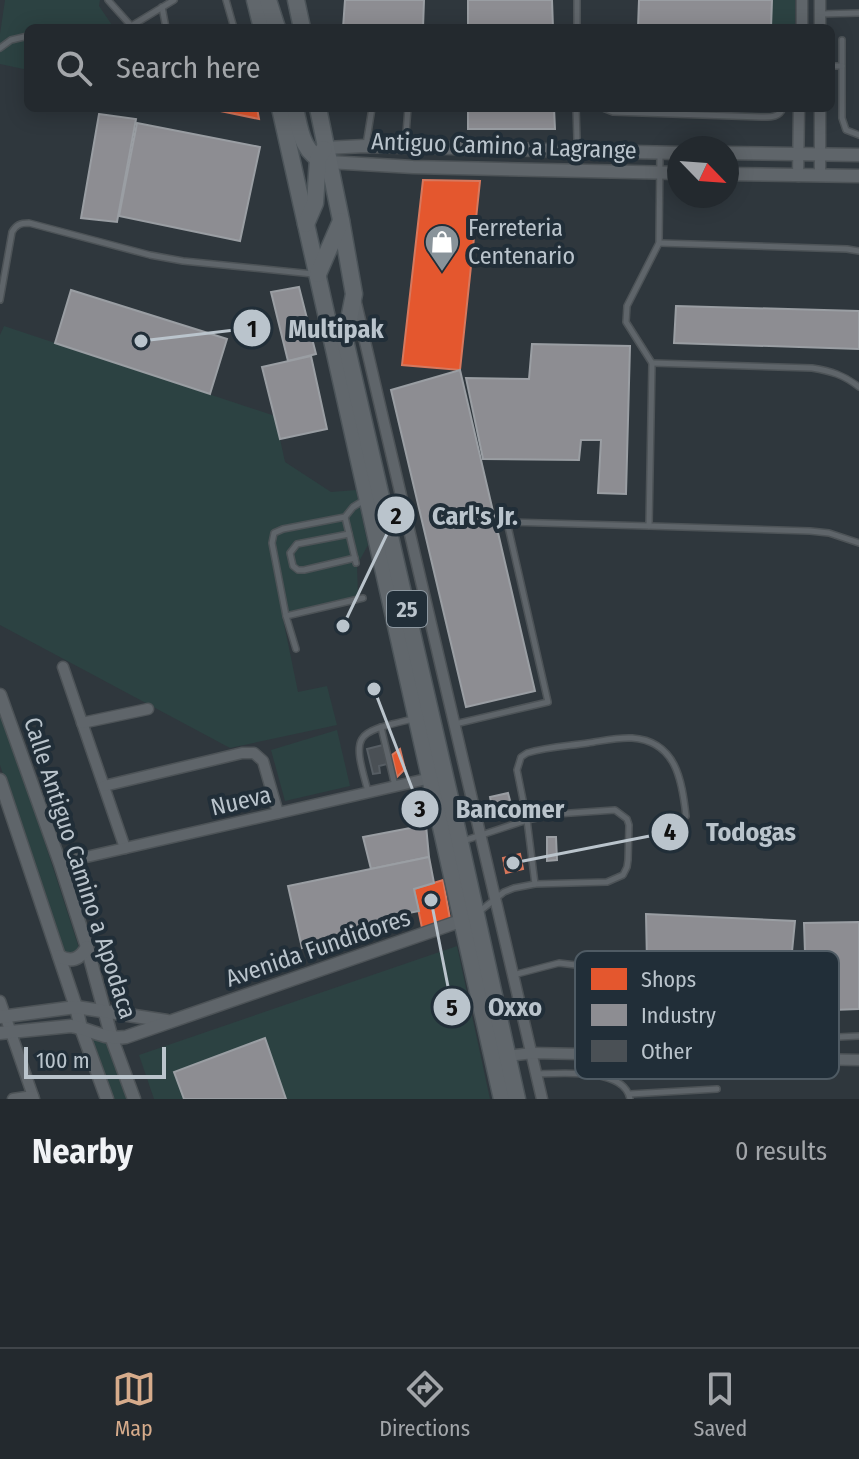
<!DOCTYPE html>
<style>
body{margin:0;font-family:"Fira Sans Condensed",sans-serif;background:#2b3136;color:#f1f3f6}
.compass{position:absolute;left:667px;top:136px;width:72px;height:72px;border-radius:50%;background:#23292e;box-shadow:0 4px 20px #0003;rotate:115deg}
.scale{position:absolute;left:24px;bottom:20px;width:142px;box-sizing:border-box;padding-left:8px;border:4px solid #bac4cc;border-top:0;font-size:22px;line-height:28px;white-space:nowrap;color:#bac4cc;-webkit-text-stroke:6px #212e38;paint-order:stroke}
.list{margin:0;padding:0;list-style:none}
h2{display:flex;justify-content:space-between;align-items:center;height:104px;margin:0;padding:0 32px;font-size:34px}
h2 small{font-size:26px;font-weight:400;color:#a3a6aa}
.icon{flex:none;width:44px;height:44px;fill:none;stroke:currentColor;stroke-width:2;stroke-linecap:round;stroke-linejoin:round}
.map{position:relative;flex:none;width:859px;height:1099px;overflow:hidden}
.search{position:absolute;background:#23292e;box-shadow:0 4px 20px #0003;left:24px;right:24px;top:24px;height:88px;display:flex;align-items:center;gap:20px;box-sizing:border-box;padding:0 28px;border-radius:12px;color:#a3a6aa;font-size:30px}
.sheet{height:248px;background:#23292e}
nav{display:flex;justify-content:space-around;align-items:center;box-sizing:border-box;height:112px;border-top:2px solid #40454a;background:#23292e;font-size:22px;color:#a3a6aa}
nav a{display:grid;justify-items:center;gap:4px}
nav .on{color:#d6ab8b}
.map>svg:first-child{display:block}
</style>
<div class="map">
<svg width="859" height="1099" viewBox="0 0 859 1099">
<rect width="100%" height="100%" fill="#2f373d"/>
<g fill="#2c4242">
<polygon points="5,0 100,0 99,6 114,28 28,28 28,70 0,64 0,34"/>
<polygon points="772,0 795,0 795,28 771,28"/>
<polygon points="4,326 275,416 285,462 331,492 356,490 368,545 357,565 358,596 282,614 298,692 327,686 337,725 230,748 0,625 0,335"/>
<polygon points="0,704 79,948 73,959 63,955 0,765"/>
<polygon points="337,730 350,786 285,801 271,750"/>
<polygon points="457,946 490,1099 154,1099 139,1055"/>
<polygon points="91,1038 108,1044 128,1099 112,1099"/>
</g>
<g fill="#e4572e" stroke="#d7785d" stroke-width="2">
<polygon points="206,108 257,108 259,119"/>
<polygon points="423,180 480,181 460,370 402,365"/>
<polygon points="400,749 405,769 397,777 392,755"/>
<polygon points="520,854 523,869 506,873 503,858"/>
<polygon points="443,880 450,919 422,928 414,889"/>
</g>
<g fill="#8d8d92" stroke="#9a9ea3" stroke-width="2">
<polygon points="345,0 424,0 423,28 343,28"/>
<polygon points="468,0 552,0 553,28 468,28"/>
<polygon points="639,0 772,0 771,28 638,28"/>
<polygon points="468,108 554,108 555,129 468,129"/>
<polygon points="99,114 136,119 117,222 81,218"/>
<polygon points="137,123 260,147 240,241 119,216"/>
<polygon points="299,287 316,354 288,361 271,292"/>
<polygon points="71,290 227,339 210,394 55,343"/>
<polygon points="676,306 859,311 859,349 674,343"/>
<polygon points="532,344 630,346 626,494 598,493 601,440 581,440 579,460 483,459 466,378 529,379"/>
<polygon points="311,356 327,429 280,439 262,367"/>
<polygon points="460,370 535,691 466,707 391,390"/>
<polygon points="508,793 512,808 493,813 490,797"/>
<polygon points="426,825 429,857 371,869 363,837"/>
<polygon points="547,837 556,837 557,860 547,861"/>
<polygon points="429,857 434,883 414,889 419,911 383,918 383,925 344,931 345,939 302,948 288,886"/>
<polygon points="646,914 795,921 786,1013 648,1011"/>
<polygon points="859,922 859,1009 807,1011 804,923"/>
<polygon points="265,1038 286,1099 184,1099 174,1072"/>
</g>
<polygon fill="#4a5055" stroke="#575e64" stroke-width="2" points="383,745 387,764 379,766 380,773 373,774 367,749"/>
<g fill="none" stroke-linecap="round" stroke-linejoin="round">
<defs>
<g id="service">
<polyline points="108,0 133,28"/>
<polyline points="226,0 234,28"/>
<polyline points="162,7 166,28"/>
<polyline points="820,14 859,13"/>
<polyline points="128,28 174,0"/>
<polyline points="577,28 577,0"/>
<polyline points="842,40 842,118 846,130 859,135"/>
<polyline points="0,48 11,40 28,36"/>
<polyline points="831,66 842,66"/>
<polyline points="576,108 578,171"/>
<path d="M603 108 613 112 761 117C770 117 779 118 783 108"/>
<polyline points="366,145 372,108"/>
<polyline points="405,146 408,108"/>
<polyline points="659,243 847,249 859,251"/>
<path d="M0 300 12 232C16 225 20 223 29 223L150 255 183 261 313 274"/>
<path d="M652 363 812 368C831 371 844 375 859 387"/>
<polyline points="345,517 356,563"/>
<polyline points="649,526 810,531 829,533 859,543"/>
<polyline points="349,534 297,544 290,553 293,566 298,570 304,570 355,558"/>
<polyline points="286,616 272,543 274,533 283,529 345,517 353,507 366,499"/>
<polyline points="296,649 286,616 363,598"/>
<polyline points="455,724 548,702 507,522 649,526 652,363 626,322 627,306 659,243 660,153"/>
<polyline points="381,727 395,786"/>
<path d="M368 791C351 732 355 733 413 719"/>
<polyline points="463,841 527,820 556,814 615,810 627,819 629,825 628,860 627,867 623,875 607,882 535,884 514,888 504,892 480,911"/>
<path d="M535 884 527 820 517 770 521 757 527 753C547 747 568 746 588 743 602 741 618 737 632 738 676 741 682 780 686 816"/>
<polyline points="513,975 559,963 601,968"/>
<polyline points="817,1038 859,1036"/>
<path d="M755 1057 756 1033C768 1032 780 1029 789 1040L791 1057"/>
<path d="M538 1074C562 1073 625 1068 630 1099"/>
<polyline points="630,1094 717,1089"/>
</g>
<g id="minor">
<polyline points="802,28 802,0"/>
<polyline points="820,28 820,0"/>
<polyline points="798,176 799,108"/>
<polyline points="820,176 820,108"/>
<polyline points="356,303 542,1099"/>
<polyline points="63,667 125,848"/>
<polyline points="82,723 148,709"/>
<polyline points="104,786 242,753 254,753 263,761 278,813"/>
<polyline points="60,863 431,778"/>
<polyline points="0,1001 34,1099"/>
<polyline points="507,1056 533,1053 859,1060"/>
<polyline points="13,1099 33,1096"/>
</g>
<g id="tertiary">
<polyline points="325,148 365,146 679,153"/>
<polyline points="727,153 859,155"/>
<polyline points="328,162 413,167 679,173"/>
<polyline points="727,174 859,176"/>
<polyline points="0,695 60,863 87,947 112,1039 134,1099"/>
<polyline points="0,780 76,1007 81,1028 107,1099"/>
<path d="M59 956C72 963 80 959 87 947"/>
<polyline points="0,1017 76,1007 167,1021"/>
<path d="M0 1033 71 1026C92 1029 103 1040 126 1037L466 919"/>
</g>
<g id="primary">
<polyline points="255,0 262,28"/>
<polyline points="268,0 277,28"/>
<polyline points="296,0 302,28"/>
<polyline points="280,108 502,1099"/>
<path d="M295 108C300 130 302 154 326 162"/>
<polyline points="318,108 341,220 354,294 345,340 460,842 517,1099"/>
<polyline points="306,224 315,203 318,159 324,149"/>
<polyline points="318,274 341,221"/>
</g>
</defs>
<use href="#service" stroke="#4d5357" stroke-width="8"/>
<use href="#minor" stroke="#4d5357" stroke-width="13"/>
<use href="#tertiary" stroke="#4d5357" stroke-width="15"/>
<use href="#primary" stroke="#4c5459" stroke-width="19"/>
<use href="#service" stroke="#5f656a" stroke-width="5"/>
<use href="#minor" stroke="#5f656a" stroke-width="10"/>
<use href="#tertiary" stroke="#5f656a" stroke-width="12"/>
<use href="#primary" stroke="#61676c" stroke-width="16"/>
</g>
<defs>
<symbol id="shop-pin" viewBox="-11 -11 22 30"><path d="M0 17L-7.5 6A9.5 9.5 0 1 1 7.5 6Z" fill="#89939a" stroke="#212e38"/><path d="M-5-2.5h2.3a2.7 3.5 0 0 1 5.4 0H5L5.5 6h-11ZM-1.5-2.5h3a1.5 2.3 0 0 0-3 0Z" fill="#fff"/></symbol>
</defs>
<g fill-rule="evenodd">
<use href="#shop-pin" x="422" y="222" width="40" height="54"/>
</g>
<g text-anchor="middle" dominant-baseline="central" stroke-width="8" stroke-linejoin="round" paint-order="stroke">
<rect fill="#212e38" stroke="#8c97a0" stroke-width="2" x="387" y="591" width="40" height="36" rx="6"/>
<g font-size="22" font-weight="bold" fill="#bac4cc">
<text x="407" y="609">25</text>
</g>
<g font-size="24" fill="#bac4cc" stroke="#212e38">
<text transform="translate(504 146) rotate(2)">Antiguo Camino a Lagrange</text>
<text transform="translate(241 801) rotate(-13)">Nueva</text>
<text transform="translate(80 868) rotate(72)">Calle Antiguo Camino a Apodaca</text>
<text transform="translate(318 948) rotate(-19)">Avenida Fundidores</text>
</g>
<g font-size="24" fill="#bac4cc" stroke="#212e38" text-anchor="start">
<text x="468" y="228">Ferreteria<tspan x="468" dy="28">Centenario</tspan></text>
</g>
</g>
<rect x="575" y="951" width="264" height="128" rx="12" fill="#212e38" stroke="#4f5b64" stroke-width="2"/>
<rect x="591" y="968" width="36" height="22" fill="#e4572e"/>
<rect x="591" y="1004" width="36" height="22" fill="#8d8d92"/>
<rect x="591" y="1040" width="36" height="22" fill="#4a5055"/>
<g font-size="22" fill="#bac4cc">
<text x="641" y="987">Shops</text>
<text x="641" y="1023">Industry</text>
<text x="641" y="1059">Other</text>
</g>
<path fill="none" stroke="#bac4cc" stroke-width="3" d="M141 341L252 328M343 626L396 515M374 689L420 809M513 863L670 832M431 900L452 1007"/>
<g fill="#bac4cc" stroke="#212e38" stroke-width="3">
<circle cx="141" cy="341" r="8"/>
<circle cx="343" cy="626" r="8"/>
<circle cx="374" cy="689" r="8"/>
<circle cx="513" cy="863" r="8"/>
<circle cx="431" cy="900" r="8"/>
<circle cx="252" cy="328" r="20"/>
<circle cx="396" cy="515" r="20"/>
<circle cx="420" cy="809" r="20"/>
<circle cx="670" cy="832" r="20"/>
<circle cx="452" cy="1007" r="20"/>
</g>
<g font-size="24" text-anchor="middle" font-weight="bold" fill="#111">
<text x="252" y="337">1</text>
<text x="396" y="524">2</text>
<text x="420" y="817">3</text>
<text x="670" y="840">4</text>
<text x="452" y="1016">5</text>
</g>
<g font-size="26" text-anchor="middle" font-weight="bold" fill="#bac4cc" stroke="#212e38" stroke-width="8" stroke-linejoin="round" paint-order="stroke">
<text x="336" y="338">Multipak</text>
<text x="475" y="525">Carl's Jr.</text>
<text x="510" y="818">Bancomer</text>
<text x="751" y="841">Todogas</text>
<text x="515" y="1016">Oxxo</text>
</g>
</svg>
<svg class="compass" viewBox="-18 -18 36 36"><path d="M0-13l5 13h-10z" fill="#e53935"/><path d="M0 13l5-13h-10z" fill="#a3a6aa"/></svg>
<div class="scale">100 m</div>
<div class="search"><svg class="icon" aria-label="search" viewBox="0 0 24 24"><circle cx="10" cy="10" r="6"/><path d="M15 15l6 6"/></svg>Search here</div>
</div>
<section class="sheet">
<h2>Nearby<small>0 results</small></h2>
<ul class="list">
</ul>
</section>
<nav>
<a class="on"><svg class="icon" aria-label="map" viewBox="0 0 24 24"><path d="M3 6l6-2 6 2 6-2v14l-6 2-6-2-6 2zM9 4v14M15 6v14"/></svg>Map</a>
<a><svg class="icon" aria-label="directions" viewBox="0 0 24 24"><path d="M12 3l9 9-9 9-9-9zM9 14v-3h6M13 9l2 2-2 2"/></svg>Directions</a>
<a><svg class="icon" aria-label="saved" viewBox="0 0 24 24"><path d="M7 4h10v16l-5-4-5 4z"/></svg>Saved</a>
</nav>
